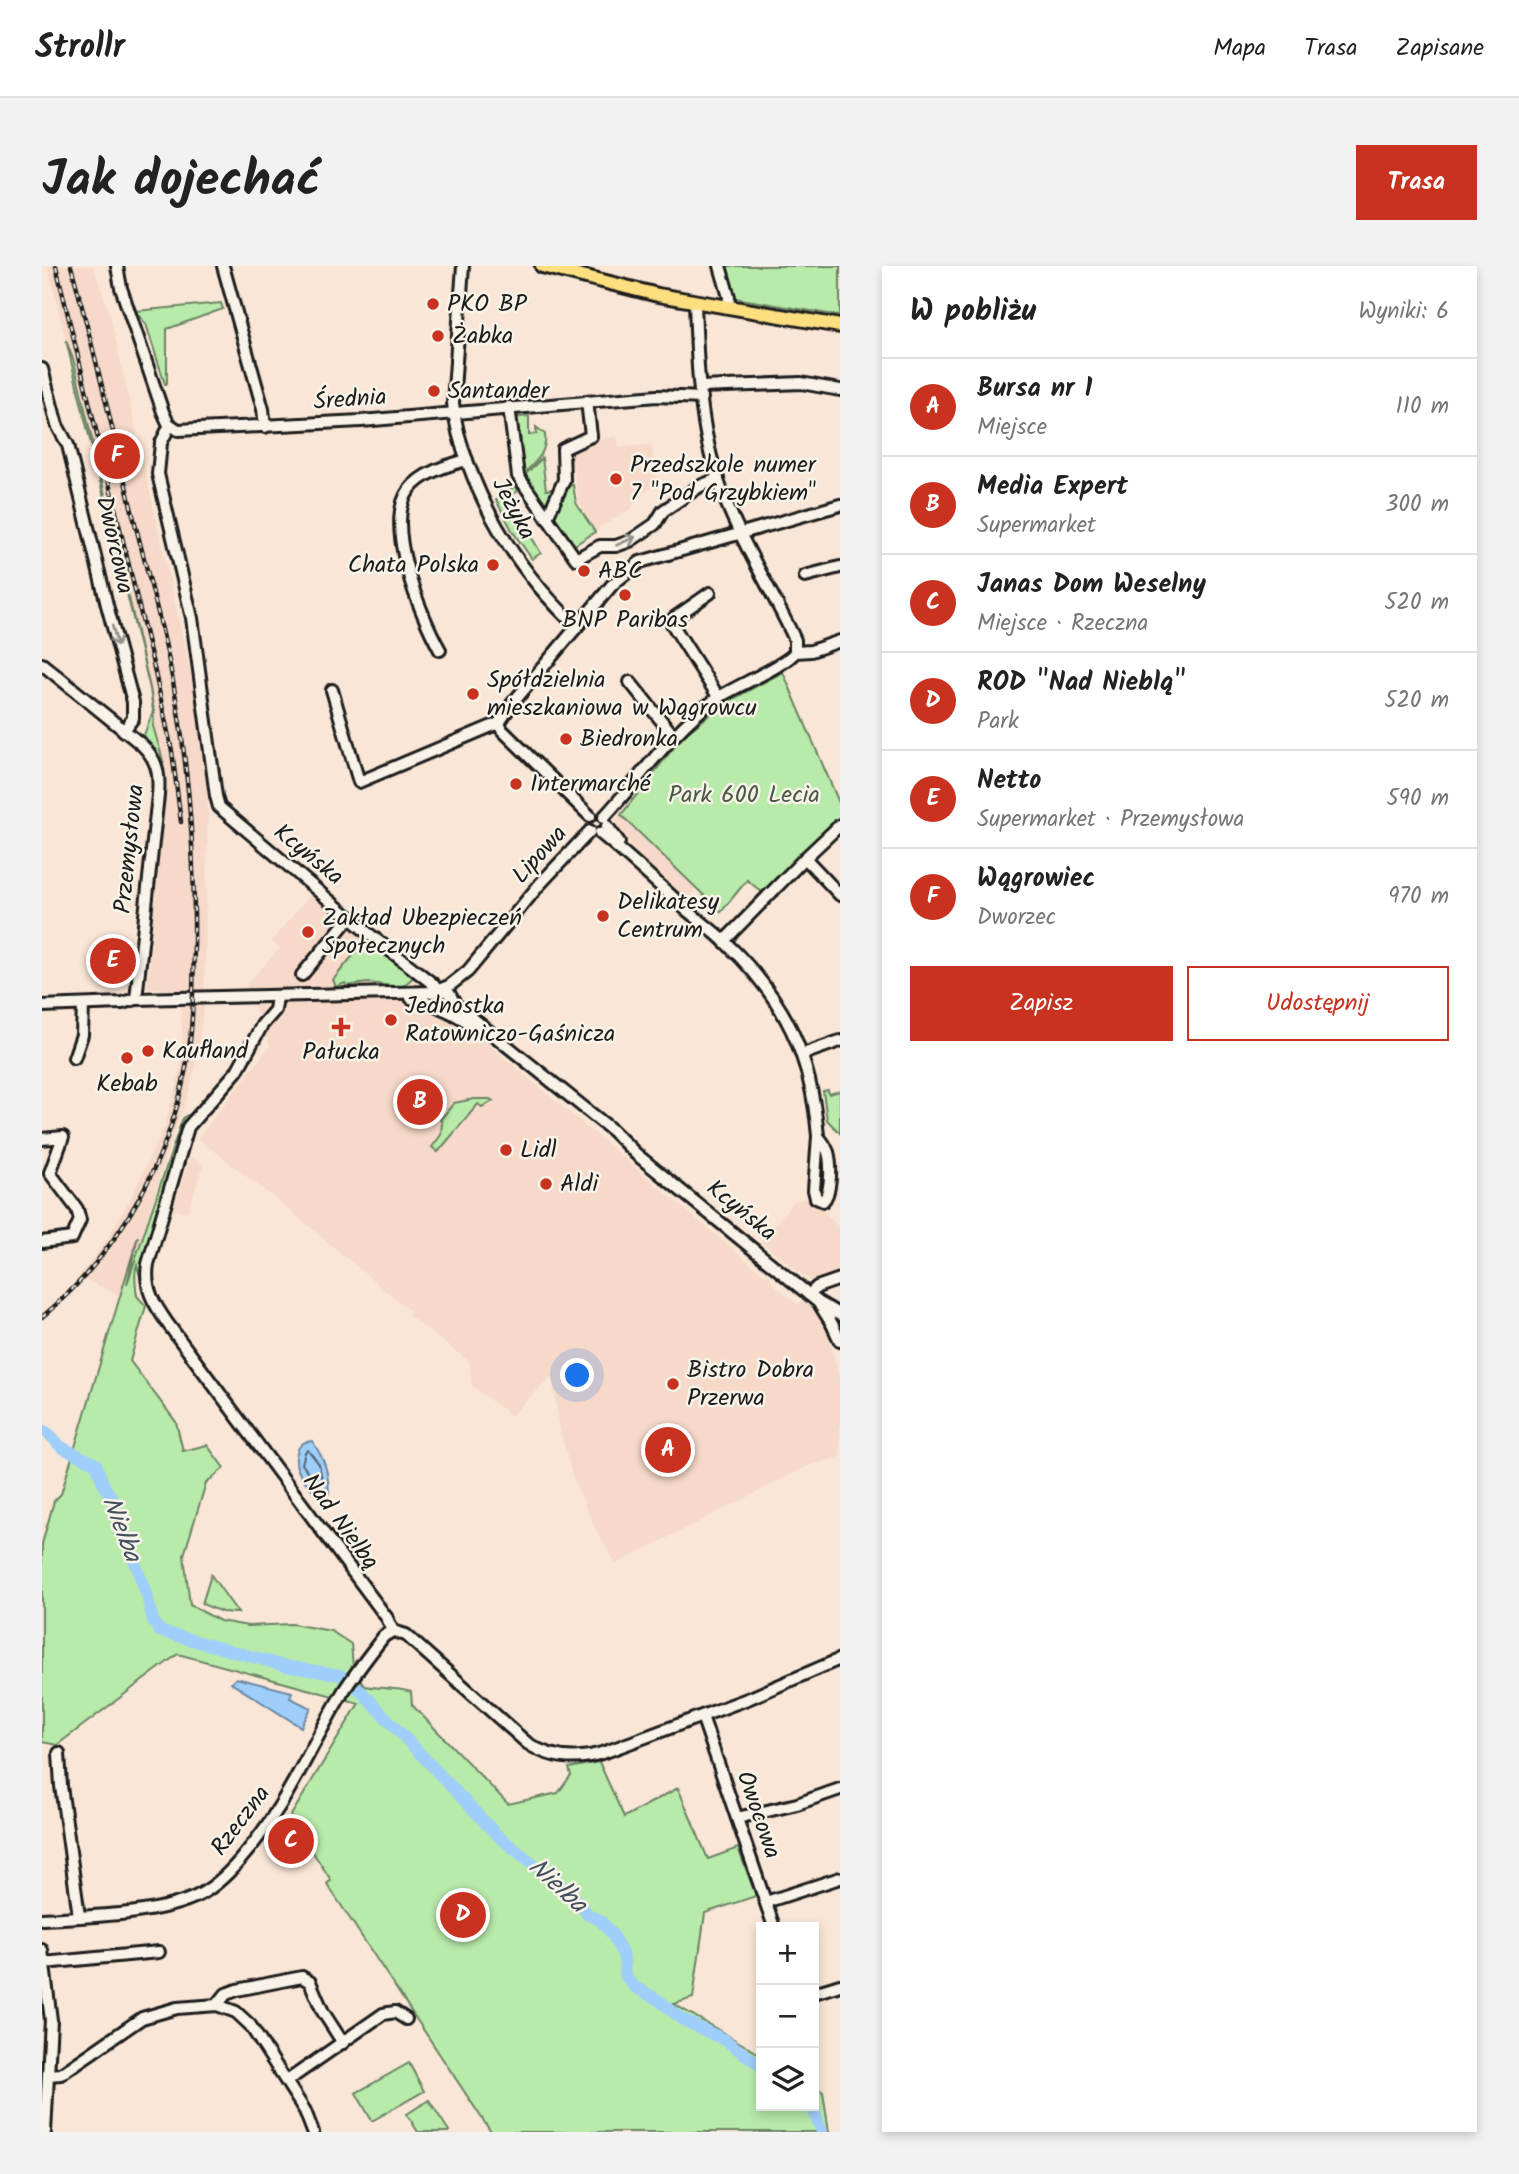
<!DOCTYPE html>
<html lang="pl">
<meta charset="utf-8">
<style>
body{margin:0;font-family:Kalam,sans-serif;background:#f2f2f2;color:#222}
.controls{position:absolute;right:21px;bottom:21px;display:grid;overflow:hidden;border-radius:0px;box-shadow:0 4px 10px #0003}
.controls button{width:63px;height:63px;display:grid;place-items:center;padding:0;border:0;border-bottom:2px solid #e0e0e0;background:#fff;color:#222;font:35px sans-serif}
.you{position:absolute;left:536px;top:1110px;width:24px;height:24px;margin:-18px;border:5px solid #fff;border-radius:50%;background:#1a73e8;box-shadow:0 0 0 10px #1a73e833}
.badge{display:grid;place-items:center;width:46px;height:46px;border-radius:50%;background:#c8321e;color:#fff;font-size:23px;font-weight:700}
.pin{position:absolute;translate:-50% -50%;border:4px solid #fff;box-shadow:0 2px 7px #0006}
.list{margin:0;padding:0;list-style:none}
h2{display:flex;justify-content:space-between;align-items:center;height:91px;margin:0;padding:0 28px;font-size:30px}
h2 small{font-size:23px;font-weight:400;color:#767676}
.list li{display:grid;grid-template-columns:46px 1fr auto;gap:21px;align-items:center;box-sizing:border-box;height:98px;padding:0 28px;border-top:2px solid #e0e0e0}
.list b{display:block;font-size:26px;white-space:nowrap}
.list p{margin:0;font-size:23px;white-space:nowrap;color:#767676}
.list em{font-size:23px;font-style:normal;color:#767676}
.actions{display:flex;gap:14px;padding:21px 28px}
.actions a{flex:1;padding:16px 0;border:2px solid #c8321e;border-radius:0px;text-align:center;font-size:24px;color:#c8321e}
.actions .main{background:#c8321e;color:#fff}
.icon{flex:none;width:38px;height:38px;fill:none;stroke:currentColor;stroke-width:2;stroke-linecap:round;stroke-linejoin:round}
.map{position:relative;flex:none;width:798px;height:1866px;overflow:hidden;border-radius:0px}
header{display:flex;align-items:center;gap:42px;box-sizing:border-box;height:98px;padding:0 35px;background:#fff;border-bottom:2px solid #e0e0e0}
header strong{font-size:33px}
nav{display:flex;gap:38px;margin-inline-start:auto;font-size:24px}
.intro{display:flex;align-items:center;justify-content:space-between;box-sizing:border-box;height:168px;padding:0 42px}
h1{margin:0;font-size:49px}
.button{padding:18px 32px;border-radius:0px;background:#c8321e;color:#fff;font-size:24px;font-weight:700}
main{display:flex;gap:42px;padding:0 42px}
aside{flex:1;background:#fff;border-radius:0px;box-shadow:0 4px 10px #0003}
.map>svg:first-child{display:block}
</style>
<header>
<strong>Strollr</strong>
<nav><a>Mapa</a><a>Trasa</a><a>Zapisane</a></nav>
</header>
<div class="intro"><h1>Jak dojechać</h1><a class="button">Trasa</a></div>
<main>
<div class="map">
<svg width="798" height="1866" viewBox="0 0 798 1866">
<rect width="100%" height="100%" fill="#f9e6d7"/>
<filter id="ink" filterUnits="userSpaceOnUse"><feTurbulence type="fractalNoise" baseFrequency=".0143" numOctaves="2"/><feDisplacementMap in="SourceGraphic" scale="14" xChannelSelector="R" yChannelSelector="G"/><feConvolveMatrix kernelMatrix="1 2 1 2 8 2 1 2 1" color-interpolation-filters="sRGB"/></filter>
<g filter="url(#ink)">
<g fill="#f6d9c8">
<polygon points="6,0 51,0 68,49 154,430 164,506 166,546 162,741 153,803 147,826 127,881 81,1031 37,1011 63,976 89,932 122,861 137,811 141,785 139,741 142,741 144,724 105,722 123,535 123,503 111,460 112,445 108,422 86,322 32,96 24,74"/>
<polygon points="575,170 577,182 609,178 616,218 596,231 590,242 553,264 537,236 528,181"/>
<polygon points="579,549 655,622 644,635 576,569 573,555"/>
<polygon points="268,629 700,991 720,1007 730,1011 727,1014 755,1038 760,1035 777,1049 786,1066 798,1117 798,1191 766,1200 574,1298 555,1266 531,1212 518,1165 510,1110 469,1150 429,1119 428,1096 367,1050 368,1045 246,943 156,872 228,780 204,719 238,682 229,675"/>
<polygon points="148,891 161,899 146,946 131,944"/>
<polygon points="767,932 798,962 798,1009 772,1018 719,975 752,935"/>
</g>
<g fill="#b8eaaa" stroke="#6a8363" stroke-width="2">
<polygon points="681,0 798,0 798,50 687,31"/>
<polygon points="179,37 181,43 125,63 125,118 123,118 104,58 93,45"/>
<polygon points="24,74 32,96 108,422 112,445 111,460 122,498 102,469 111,445 108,423"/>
<path d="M487 150V169L495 168 494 161 503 168C506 188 490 199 477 212L474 206 481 202 478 167 469 163 468 152Z"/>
<path d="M500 192 504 224 531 219 534 237 553 266 525 284 495 239 501 235C495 225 485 224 478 214Z"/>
<polygon points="473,220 476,225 466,232 499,287 490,293 471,266 454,234"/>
<polygon points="741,406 798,539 798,556 722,628 705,614 679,646 579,549 640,471 680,439"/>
<polygon points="327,670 374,709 360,721 326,717 304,720 303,717 294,721 291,714"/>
<polygon points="786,824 787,828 798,825 798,867 785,854 781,825"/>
<polygon points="432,833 448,833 451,835 440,841 436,838 396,886 390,881 399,869 400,856 398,854 412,837"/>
<path d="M152 847 101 1004 99 1015 95 999C92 1005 94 1023 95 1030L104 1040 88 1095 134 1156 141 1185 165 1179 182 1202 164 1217 142 1289 148 1339 178 1355 206 1360 250 1358 289 1365 309 1378 311 1400 322 1420C338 1423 353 1421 369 1426L370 1439 466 1538 516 1527 529 1509 527 1502 557 1496 582 1551 636 1522 666 1593 696 1582 714 1630 663 1647 651 1732 632 1738 719 1789V1840H772V1820L781 1826 787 1866H449L285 1618 289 1614 248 1551 317 1437 136 1388 15 1479 0 1476V1278L12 1235 19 1228 96 970 85 1018 140 854 143 850Z"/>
<polygon points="169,1309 196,1347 180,1346 160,1338"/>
<polygon points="367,1797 382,1825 330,1855 314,1827"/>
<polygon points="387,1834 407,1865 406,1866 376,1866 365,1848"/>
</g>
<g fill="#9fcefa" stroke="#6b87a1" stroke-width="2">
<path d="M270 1175C283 1194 286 1204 287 1227L280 1230 275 1229C263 1215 248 1203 256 1183 260 1176 263 1176 270 1175Z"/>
<polygon points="194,1412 250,1426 248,1432 269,1442 259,1461 189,1417"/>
</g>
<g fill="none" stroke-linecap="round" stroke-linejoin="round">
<polygon stroke="#506375" stroke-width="2" points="266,1184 277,1198 280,1214 277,1217 273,1216 260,1198 263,1186"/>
<g stroke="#9fcefa" stroke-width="12">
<polyline points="0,1164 7,1168 19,1181 54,1198 63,1222 69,1230 105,1330 111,1355 118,1365 243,1400 298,1409 305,1413"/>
<polyline points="314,1420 456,1570 523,1623 536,1635 546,1649 558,1654 570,1668 582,1691 583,1709 591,1720 618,1735 639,1753 683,1774 719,1800"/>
<polyline points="770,1840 780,1866"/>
</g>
<defs>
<g id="minor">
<polyline points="75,0 79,22 121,146 126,157 136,164 319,155 615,130 660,132"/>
<polyline points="181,0 221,143 223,161"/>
<path d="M421 0 411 137C413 158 419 180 427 200 450 263 486 315 535 361"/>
<polyline points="678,0 687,31 686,41"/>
<path d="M653 36C655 97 657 162 678 220 697 274 729 322 753 374V386"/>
<polyline points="0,103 15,159 26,179 65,339 91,436 91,452 82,465"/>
<polyline points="659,121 759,117 798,124"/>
<polyline points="467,141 476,210 534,293 558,280 574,280 588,275 613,258 621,245 658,220 676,213"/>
<polyline points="128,159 119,177 116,208 150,352 174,530 177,541 327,668 391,718 395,724"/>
<polyline points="505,252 522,214 521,183 549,170 545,135"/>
<polyline points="763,310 798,301"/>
<polyline points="668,327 632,352 630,358 677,432"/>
<path d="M398 384C379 350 341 259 367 224 379 207 406 199 425 194"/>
<path d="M0 398 99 478C115 493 118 507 116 529L94 733"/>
<polyline points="588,416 631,469"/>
<polyline points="290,424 317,516 457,457"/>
<polyline points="457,457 469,439 570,319 598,296 798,239"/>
<polyline points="457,457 460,464 548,550"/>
<path d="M562 551C600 510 628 466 674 433 692 421 745 399 753 386L769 385 798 375"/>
<polyline points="565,560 577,576"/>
<path d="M558 567C589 592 617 619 647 646 659 656 672 665 684 677 743 733 769 789 776 870"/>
<polyline points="763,592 798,629"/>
<polyline points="682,675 763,592 798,559"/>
<polyline points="260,709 308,651"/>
<polyline points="400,723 407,727 413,738 571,865 594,888 776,1036 798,1049"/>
<path d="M235 731 233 744 220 759 195 805 146 861 106 998C102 1023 112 1038 126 1058L345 1352 351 1365"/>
<path d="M369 732C392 737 413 747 433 761"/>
<polyline points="0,740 80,737 94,733 392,726 407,720 426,705 498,618 548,565"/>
<polyline points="761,788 798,775"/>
<polyline points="32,792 40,769 41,739"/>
<path d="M776 870C781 876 786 883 787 890 789 902 789 928 781 935L774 932 772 924Z"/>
<polyline points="0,873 21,871 8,907"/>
<polyline points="0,976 30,972 38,954 35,943 8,907"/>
<polyline points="767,1029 775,1021 798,1013"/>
<polyline points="778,1039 790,1058 798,1075"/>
<path d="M351 1365 364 1369 485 1477C510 1494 538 1495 566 1485L708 1432 798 1393"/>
<polyline points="660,1450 732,1661"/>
<polyline points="17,1487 19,1520 37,1650"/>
<polyline points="695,1552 755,1538 798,1523"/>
<polyline points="724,1636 798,1612"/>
<path d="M0 1653C47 1650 110 1650 153 1631 171 1623 185 1609 198 1594 245 1540 265 1486 301 1426 313 1407 328 1388 342 1370L351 1365"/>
<polyline points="0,1684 9,1754 3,1866"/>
<polyline points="2,1697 117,1686"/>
<polyline points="772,1727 798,1719"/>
<polyline points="175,1739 184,1728 195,1724 260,1711 268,1716 281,1746 301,1777"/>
<polyline points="6,1809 19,1808 100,1752 135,1742 175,1739 194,1746 208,1759 263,1845 271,1866"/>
<polyline points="245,1815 341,1748 353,1746 364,1753"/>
</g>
<polyline id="major" points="500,0 616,29 798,60"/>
</defs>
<use href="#minor" stroke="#1c1c1c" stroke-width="16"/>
<use href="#major" stroke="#1c1c1c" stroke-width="18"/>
<use href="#minor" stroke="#f7f3e8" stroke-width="10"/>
<use href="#major" stroke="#fddf80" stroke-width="12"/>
<defs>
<g id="rail">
<polyline points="14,0 112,402 130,485 139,556"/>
<path d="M0 1051C79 986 133 885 147 783 152 748 151 713 152 678 153 596 148 514 134 433 124 371 106 310 91 249 71 166 52 82 29 0"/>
</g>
</defs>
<use href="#rail" stroke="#1c1c1c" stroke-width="4.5"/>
<use href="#rail" stroke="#f7f3e8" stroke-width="2" stroke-dasharray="5" stroke-linecap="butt"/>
</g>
<defs><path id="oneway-shaft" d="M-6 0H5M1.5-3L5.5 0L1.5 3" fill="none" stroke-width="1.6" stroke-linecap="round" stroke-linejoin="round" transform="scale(1.75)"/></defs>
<g stroke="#94928c">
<use href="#oneway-shaft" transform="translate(584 275) rotate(-24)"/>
<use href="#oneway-shaft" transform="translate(73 370) rotate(75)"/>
</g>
</g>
<g fill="#c8321e" stroke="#f7f3e8" stroke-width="2.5">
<circle cx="391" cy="38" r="7"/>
<circle cx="396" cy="70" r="7"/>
<circle cx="392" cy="125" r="7"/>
<circle cx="574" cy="213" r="7"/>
<circle cx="451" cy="299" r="7"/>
<circle cx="542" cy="305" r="7"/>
<circle cx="583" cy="329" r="7"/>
<circle cx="431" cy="428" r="7"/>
<circle cx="524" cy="473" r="7"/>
<circle cx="474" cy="518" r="7"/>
<circle cx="561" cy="650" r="7"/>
<circle cx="266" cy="666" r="7"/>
<circle cx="349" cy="754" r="7"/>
<path d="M295.5 750.5h7v7h7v7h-7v7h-7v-7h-7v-7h7z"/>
<circle cx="106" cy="785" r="7"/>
<circle cx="85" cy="792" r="7"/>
<circle cx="464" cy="884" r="7"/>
<circle cx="504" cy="918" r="7"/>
<circle cx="631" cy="1118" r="7"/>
</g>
<g text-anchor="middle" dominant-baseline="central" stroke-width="5" stroke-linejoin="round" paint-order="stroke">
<g font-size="24" fill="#1c1c1c" stroke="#f7f3e8" text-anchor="start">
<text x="405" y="38">PKO BP</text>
<text x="410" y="70">Żabka</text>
<text x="406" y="125">Santander</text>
<text x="588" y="199">Przedszkole numer<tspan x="588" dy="28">7 "Pod Grzybkiem"</tspan></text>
<text x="437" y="299" text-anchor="end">Chata Polska</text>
<text x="556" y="305">ABC</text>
<text x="583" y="354" text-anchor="middle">BNP Paribas</text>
<text x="445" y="414">Spółdzielnia<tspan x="445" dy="28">mieszkaniowa w Wągrowcu</tspan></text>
<text x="538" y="473">Biedronka</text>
<text x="488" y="518">Intermarché</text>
<text x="575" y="636">Delikatesy<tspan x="575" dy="28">Centrum</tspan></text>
<text x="280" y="652">Zakład Ubezpieczeń<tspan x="280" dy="28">Społecznych</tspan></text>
<text x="363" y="740">Jednostka<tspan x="363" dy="28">Ratowniczo-Gaśnicza</tspan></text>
<text x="120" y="785">Kaufland</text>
<text x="299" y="786" text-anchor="middle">Pałucka</text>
<text x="85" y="818" text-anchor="middle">Kebab</text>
<text x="478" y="884">Lidl</text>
<text x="518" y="918">Aldi</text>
<text x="645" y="1104">Bistro Dobra<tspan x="645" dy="28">Przerwa</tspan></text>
</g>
<g font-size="24" fill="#1c1c1c" stroke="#f7f3e8">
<text transform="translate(308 134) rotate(-4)">Średnia</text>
<text transform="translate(471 243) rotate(62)">Jeżyka</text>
<text transform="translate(72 279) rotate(77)">Dworcowa</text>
<text transform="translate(88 583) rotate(-84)">Przemysłowa</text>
<text transform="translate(266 589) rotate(39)">Kcyńska</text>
<text transform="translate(498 589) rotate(-48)">Lipowa</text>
<text transform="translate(699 945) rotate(39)">Kcyńska</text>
<text transform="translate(298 1256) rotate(54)">Nad Nielbą</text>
<text transform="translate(716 1549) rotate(71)">Owocowa</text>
<text transform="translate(199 1555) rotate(-53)">Rzeczna</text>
</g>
<g font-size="24" fill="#4b5a47" stroke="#f7f3e8">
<text x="702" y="529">Park 600 Lecia</text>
</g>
<g font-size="26" font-style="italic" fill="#43515f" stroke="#f7f3e8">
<text transform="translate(79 1263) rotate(69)">Nielba</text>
<text transform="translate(515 1620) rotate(42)">Nielba</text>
</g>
</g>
</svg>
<div class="controls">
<button>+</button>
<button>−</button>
<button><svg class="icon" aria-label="layers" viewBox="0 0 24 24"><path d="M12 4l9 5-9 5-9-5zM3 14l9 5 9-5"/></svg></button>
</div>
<div class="you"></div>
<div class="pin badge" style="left:626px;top:1184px">A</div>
<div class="pin badge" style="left:378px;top:836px">B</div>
<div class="pin badge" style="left:249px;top:1575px">C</div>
<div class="pin badge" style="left:421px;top:1649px">D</div>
<div class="pin badge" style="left:71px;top:695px">E</div>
<div class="pin badge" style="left:75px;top:190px">F</div>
</div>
<aside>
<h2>W pobliżu<small>Wyniki: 6</small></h2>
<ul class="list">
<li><span class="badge">A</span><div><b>Bursa nr 1</b><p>Miejsce</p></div><em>110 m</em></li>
<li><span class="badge">B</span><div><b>Media Expert</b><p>Supermarket</p></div><em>300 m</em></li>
<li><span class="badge">C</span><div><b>Janas Dom Weselny</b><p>Miejsce · Rzeczna</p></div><em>520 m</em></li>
<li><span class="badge">D</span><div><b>ROD &quot;Nad Nieblą&quot;</b><p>Park</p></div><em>520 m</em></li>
<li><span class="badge">E</span><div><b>Netto</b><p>Supermarket · Przemysłowa</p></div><em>590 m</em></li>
<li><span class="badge">F</span><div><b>Wągrowiec</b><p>Dworzec</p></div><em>970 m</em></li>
</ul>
<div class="actions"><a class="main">Zapisz</a><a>Udostępnij</a></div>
</aside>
</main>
